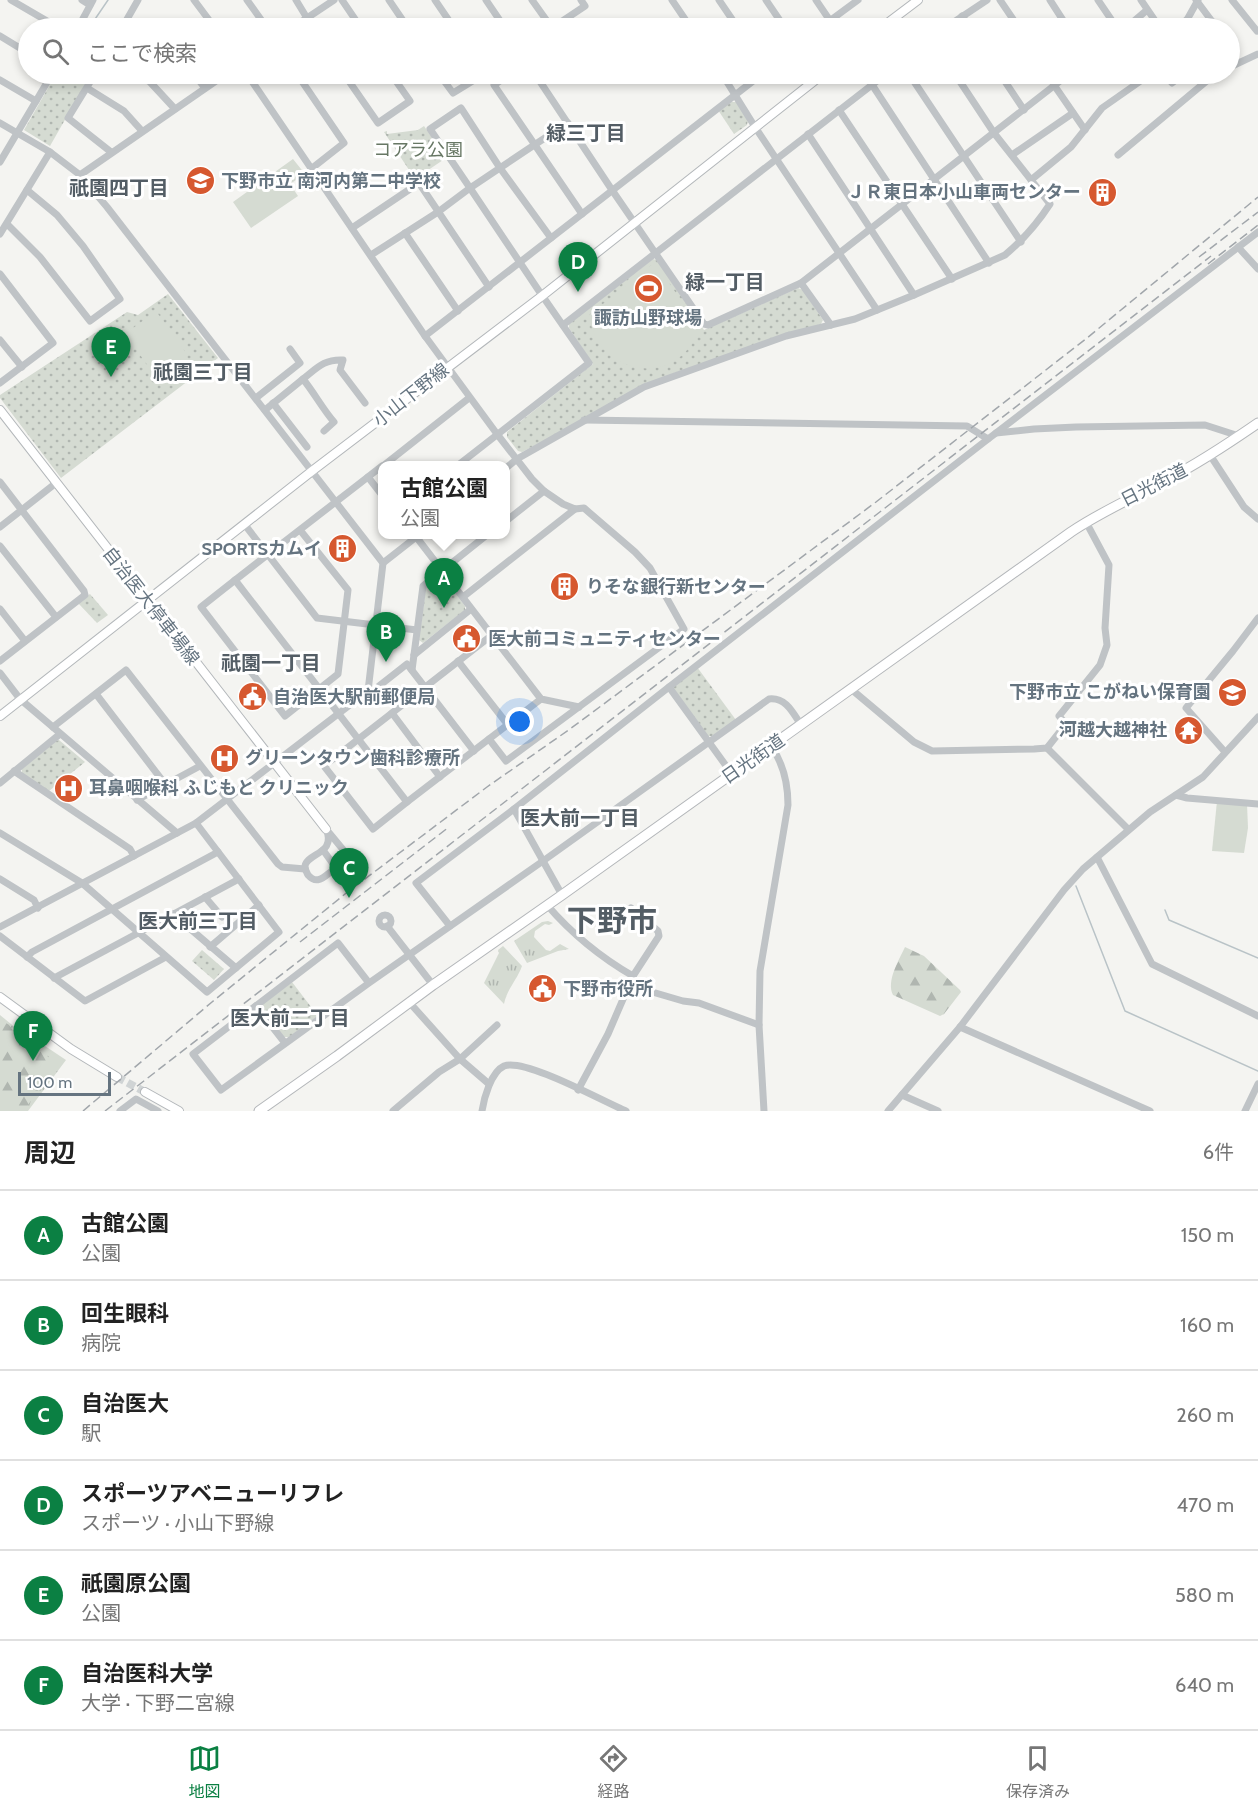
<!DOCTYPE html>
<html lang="ja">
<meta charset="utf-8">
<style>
body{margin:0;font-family:Cabin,"Noto Sans JP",sans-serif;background:#f2f2f2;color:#222}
.scale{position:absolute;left:18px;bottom:15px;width:93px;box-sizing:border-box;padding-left:6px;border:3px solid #657480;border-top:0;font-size:16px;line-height:21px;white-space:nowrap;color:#657480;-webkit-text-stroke:4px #fff;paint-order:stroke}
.you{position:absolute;left:520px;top:722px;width:21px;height:21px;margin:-15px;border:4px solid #fff;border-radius:50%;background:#1a73e8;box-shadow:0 0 0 9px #1a73e833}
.badge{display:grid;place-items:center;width:39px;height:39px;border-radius:50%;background:#0b8043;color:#fff;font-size:20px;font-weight:700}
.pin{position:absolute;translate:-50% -50px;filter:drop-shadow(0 2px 3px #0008)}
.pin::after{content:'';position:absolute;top:32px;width:21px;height:18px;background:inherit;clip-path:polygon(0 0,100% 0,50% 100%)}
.popup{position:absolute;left:378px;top:461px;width:132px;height:78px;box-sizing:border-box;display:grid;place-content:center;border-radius:12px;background:#fff;filter:drop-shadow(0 2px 4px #0005);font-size:20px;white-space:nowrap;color:#767676}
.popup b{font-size:22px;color:#222}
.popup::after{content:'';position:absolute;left:50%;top:100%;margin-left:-12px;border:12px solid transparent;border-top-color:#fff}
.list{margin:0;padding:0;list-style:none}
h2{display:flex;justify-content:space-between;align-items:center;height:78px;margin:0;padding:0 24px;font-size:26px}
h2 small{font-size:20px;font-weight:400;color:#767676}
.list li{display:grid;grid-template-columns:39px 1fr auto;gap:18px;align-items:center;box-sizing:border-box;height:90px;padding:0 24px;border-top:2px solid #e0e0e0}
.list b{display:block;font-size:22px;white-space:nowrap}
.list p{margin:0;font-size:20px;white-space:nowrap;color:#767676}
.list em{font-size:20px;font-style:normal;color:#767676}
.icon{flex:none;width:33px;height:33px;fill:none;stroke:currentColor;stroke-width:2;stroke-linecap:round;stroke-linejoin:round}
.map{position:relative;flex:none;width:1258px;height:1111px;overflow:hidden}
.search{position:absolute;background:#fff;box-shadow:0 3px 9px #0003;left:18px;right:18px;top:18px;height:66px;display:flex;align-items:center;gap:15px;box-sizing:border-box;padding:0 21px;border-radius:33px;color:#767676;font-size:22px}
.sheet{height:618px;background:#fff}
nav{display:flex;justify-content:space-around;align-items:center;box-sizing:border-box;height:84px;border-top:2px solid #e0e0e0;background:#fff;font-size:16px;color:#767676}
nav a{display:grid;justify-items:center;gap:3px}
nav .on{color:#0b8043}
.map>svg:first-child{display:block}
</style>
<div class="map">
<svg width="1258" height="1111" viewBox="0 0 1258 1111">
<defs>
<pattern id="grass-tufts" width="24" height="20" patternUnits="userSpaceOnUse" patternTransform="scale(1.5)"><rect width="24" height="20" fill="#d5dbd2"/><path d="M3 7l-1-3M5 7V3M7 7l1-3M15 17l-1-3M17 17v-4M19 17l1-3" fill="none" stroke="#b0b6b0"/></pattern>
<pattern id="forest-firs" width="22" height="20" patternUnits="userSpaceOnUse" patternTransform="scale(1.5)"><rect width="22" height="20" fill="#d5dbd2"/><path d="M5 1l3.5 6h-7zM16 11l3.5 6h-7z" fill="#b0b6b0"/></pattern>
<pattern id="park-dots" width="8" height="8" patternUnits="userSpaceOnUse" patternTransform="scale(1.5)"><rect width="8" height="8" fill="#d5dbd2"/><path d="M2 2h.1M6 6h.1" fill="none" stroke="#b0b6b0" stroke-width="1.8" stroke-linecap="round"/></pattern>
</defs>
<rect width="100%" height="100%" fill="#f4f4f1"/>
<g fill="url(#grass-tufts)">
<polygon points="548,921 553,923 549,925 545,924 535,931 534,937 546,950 550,951 560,944 569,949 558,951 527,963 514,941 542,922"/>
<path d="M503 946 522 966C517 980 507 989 504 1004L484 983 499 953 498 950Z"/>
<polygon points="0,1015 22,1033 30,1036 66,1060 28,1111 0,1111"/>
</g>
<g fill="url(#forest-firs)">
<path d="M905 947 924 956 960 990 961 992 944 1014 940 1016 893 995C886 981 899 960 905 947Z"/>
<path d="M0 1019 9 1025 20 1037 39 1047 51 1060C50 1080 33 1094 25 1111H0Z"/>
</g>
<g fill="url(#park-dots)">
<polygon points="56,74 91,74 50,146 24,130"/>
<polygon points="731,102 736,102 748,120 747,125 734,134 718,110"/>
<polygon points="424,126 446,158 415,179 384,132 387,131 387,134 418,130"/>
<polygon points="653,259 657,260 704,330 798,288 803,290 823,320 821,324 674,373 522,452 518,451 507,437 507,432 593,364 569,328 569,324"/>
<polygon points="168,294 218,358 61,478 0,398 0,395 127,312 138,315"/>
<polygon points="439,577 443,577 465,606 465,610 423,643 419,640 426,587"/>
<polygon points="90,594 108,615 97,623 78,603"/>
<polygon points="697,667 736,720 712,736 708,736 674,689 674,684"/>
<polygon points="59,740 85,762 49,791 22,773 22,769 56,741"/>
<polygon points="202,950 224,969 214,980 192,961"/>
<polygon points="292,982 318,1016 289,1037 284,1037 263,1010 263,1004"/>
</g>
<g fill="#d5dbd2">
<polygon points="293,159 305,174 290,184 298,196 251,228 233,202"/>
<path d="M655 262 701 330C694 340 688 352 677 359 653 376 620 369 601 346 594 337 592 327 588 316Z"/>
<polygon points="156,311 187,354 156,377 125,334"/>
<polygon points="1217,801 1247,804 1248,828 1244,853 1212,851"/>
</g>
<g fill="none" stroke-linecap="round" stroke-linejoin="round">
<g stroke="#b9c3c7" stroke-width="1.5">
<polyline points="89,28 108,0"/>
<polyline points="1076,886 1125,1011 1258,1071"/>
<polyline points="1165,910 1169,920 1258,958"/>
</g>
<polyline stroke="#d0d4d5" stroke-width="8" stroke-dasharray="8 4" stroke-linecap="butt" points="117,1077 145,1092"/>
<defs>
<g id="major">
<polyline points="881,28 918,0"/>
<polyline points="0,410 326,829"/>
<polyline points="0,716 312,471 542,296 823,74"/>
<polyline points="0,997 71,1049 117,1077"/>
<polyline points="145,1092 179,1111"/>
</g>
<path id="highway" d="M259 1111 337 1056 433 985 562 895 1071 532C1102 511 1135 497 1168 479 1199 463 1229 443 1258 423"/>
</defs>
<use href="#major" stroke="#b3b7ba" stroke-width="10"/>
<use href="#highway" stroke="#b4b7ba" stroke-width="11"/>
<g stroke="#bfc3c6" stroke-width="7">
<polyline points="11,0 59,28"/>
<polyline points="82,0 90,5"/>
<polyline points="194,0 215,28"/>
<polyline points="247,0 267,28"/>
<polyline points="296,0 313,28"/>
<polyline points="342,0 361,28"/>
<polyline points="389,0 408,28"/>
<polyline points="435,0 454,28"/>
<polyline points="486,0 505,28"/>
<polyline points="532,0 552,28"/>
<polyline points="672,0 691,28"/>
<polyline points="719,0 738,28"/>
<polyline points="766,0 785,28"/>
<polyline points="816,0 835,28"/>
<polyline points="1000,0 1019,28"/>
<polyline points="1050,0 1068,28"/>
<polyline points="1098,0 1117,28"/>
<polyline points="1141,0 1160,28"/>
<polyline points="1196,0 1217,28"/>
<polyline points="1232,0 1257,31"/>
<polyline points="962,16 971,28"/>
<polyline points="126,21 139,28"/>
<polyline points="78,28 93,0"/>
<polyline points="122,28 138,0"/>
<polyline points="292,28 334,0"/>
<polyline points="552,28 585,6 581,0"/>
<polyline points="820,28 858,0"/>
<polyline points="945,28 987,0"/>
<polyline points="1126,28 1147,10"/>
<polyline points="1179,28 1188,18 1198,0"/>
<polyline points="0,36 28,53"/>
<polyline points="1230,67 1258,54"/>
<polyline points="95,74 68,118 111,152"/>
<polyline points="136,74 150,82 175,109"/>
<polyline points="194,74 205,88"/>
<polyline points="247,74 425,336 497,434 532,479 544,491 563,504 575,509 584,508 635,552 650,568 684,629 506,761 489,739"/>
<polyline points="297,74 344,143 311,169"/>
<polyline points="344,74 378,123 410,101 391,74"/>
<polyline points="439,74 453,93 484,74"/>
<polyline points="510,74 494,85 582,214"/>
<polyline points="535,74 612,190 704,324 708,325 801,283 1069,74"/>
<polyline points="722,74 755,127 877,310"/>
<polyline points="865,74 989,263"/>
<polyline points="909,74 1021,242"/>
<polyline points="1000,74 1024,110"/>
<polyline points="1049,74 1054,85 1085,130"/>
<polyline points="1164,74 1172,83 1184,74"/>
<polyline points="0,80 36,101"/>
<polyline points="87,88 124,111 142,131"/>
<polyline points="839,110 952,279"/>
<polyline points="0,123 50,152 80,175 107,207 383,563 368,691 196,823 0,927"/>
<polyline points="808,134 914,295"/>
<polyline points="1012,155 1073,113"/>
<polyline points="1118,155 1215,74"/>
<polyline points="0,162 52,74"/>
<polyline points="80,175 226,74"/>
<polyline points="1031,180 1071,147 1102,108 1142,80 1149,74"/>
<polyline points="7,224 40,257 90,321 120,299 83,246 57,215 27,190"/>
<polyline points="352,228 419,183 489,287"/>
<polyline points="405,233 458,311"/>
<polyline points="0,234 50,152"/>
<path d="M551 238 500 168 461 108 430 129 470 188C503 166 535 144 568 123"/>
<polyline points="1238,247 1258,269"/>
<polyline points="371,255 438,212 470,188 539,291 589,363 457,466"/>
<polyline points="0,274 53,343 0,383"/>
<polyline points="801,283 831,325"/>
<polyline points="563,325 886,74"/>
<polyline points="425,336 762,74"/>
<polyline points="0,340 22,367"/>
<path d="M303 379C317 368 324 359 343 360L340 370 365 403"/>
<polyline points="256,398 300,363 290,349"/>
<polyline points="273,403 307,447"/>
<path d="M265 410 303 379C315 394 322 408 334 422L324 431"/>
<polyline points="584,420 967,426 988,439 996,433 1034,429 1076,427 1205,425 1239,436"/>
<polyline points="996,433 1258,232"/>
<polyline points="1210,455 1244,507 1258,519"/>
<polyline points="383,466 469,398"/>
<path d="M506 468 517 459 644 387 786 336 855 319 914 295 1005 255C1023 240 1037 224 1050 204L994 133 955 74"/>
<polyline points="368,477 382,495"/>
<polyline points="0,482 84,591 85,595 0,661"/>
<polyline points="506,521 544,491"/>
<polyline points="245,525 317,618 417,630"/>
<polyline points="0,527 56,483"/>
<path d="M300 530 348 590 338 674 285 716 201 607C261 559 322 513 382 466"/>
<polyline points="414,534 541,699 579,707"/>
<polyline points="0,546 56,617"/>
<polyline points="383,563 420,534"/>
<polyline points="235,580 407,802 541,699"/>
<polyline points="463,597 575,509"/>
<polyline points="0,609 25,641"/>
<polyline points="414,655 471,609"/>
<polyline points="458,661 508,725"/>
<polyline points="412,670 423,586 488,534"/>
<polyline points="0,673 20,699 177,833"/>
<polyline points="379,686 407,664 474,751"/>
<polyline points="669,687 732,774"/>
<polyline points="851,689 914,742 932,751 1034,749 1047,748 1066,724 1059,716 1100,665 1107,645 1105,628 1109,565 1086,522"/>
<polyline points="96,694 165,784"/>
<polyline points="392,713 440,777"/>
<polyline points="53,727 126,670 278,864 282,867 305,869"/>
<polyline points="1047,748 1128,829"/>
<polyline points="1225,752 1186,708 1233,651 1258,618"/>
<polyline points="14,771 130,849 134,856"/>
<polyline points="0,783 60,734"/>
<polyline points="1176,795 1187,798 1258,804"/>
<polyline points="137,800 200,766"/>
<polyline points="407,802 373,829 324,766 492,635"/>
<polyline points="514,809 562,895"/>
<path d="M326 829 345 852 346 859C341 865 334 869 328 874 321 880 315 883 308 875 307 873 305 870 305 866 307 853 337 854 326 829Z"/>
<polyline points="0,833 82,883 207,992 279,932 196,823"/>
<polyline points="323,850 336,868"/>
<polyline points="1097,857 1152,964 1258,1016"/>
<polyline points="0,879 34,900 38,908"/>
<polyline points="205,897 222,917"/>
<path d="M547 905C572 934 600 957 633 976L608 1034 578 1090"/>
<polyline points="631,908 658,931 659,936 633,976"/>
<polyline points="173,914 236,968"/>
<circle cx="385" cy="921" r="6"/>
<polyline points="387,926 433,985"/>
<polyline points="450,926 416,883 514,809 669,687 988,439"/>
<polyline points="0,936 85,1001 166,957"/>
<polyline points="210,947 259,905"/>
<polyline points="27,957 32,952 218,852"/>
<polyline points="54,978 239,879"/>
<path d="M369 983 338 943 193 1054 221 1090 369 983 543 861 769 699C786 697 793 713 801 725"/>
<polyline points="628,987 642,989 683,1001 699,1003 759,1025"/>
<polyline points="409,1002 460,1059 489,1084"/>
<polyline points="256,1006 285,1043"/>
<polyline points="960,1027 1150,1111"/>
<polyline points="902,1095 938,1111"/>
<polyline points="120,1111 136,1099 158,1111"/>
<polyline points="393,1111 439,1072 460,1059 497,1025"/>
<path d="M482 1111C484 1098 491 1072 504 1066 525 1058 602 1101 626 1111"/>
<path d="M764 1111 759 1025 760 971 788 805C788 784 783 763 771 746"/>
<polyline points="888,1111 960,1027 1064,890 1083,869 1150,812 1203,777 1258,717"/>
<polyline points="1245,1111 1258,1084"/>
</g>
<use href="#major" stroke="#fff" stroke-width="8"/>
<use href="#highway" stroke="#fff" stroke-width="9"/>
<g stroke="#a1a6ab" stroke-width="1.5" stroke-dasharray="9 4.5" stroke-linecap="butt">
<polyline points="1199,257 1258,212"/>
<polyline points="1208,264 1258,225"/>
<polyline points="300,942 449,827"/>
<polyline points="83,1111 212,1002 345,894 487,787 570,729 876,502 1087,338 1258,197"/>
<polyline points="105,1111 1211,256"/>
</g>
</g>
<defs>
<symbol id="school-disc" viewBox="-11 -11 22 22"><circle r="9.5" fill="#d6582f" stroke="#fff"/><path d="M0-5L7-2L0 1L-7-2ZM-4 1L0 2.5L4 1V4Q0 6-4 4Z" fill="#fff"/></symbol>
<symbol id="building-disc" viewBox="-11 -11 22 22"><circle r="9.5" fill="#d6582f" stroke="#fff"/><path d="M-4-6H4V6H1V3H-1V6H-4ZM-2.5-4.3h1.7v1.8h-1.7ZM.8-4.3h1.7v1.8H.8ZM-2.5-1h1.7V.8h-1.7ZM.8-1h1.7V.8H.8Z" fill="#fff"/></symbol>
<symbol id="stadium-disc" viewBox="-11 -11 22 22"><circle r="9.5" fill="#d6582f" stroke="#fff"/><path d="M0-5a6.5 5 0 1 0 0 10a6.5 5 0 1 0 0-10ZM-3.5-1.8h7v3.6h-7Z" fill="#fff"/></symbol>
<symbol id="civic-disc" viewBox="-11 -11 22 22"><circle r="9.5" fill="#d6582f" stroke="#fff"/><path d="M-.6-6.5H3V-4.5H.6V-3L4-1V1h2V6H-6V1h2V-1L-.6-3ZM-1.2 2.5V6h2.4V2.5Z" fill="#fff"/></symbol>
<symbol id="temple-disc" viewBox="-11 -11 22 22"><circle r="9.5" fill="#d6582f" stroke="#fff"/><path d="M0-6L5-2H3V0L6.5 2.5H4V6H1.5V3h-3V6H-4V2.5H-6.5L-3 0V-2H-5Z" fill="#fff"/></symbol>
<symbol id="hospital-disc" viewBox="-11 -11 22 22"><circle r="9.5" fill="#d6582f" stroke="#fff"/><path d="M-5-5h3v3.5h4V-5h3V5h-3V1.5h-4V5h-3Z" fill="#fff"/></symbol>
</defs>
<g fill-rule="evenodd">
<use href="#school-disc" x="184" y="164" width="33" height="33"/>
<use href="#building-disc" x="1086" y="176" width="33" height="33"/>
<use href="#stadium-disc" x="632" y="272" width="33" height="33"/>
<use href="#building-disc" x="326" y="532" width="33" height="33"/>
<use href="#building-disc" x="548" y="570" width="33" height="33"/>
<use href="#civic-disc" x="450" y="622" width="33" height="33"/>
<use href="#school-disc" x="1216" y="676" width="33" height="33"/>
<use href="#civic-disc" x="236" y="680" width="33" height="33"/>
<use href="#temple-disc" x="1172" y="714" width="33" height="33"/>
<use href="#hospital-disc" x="208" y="742" width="33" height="33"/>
<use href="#hospital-disc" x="52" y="772" width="33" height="33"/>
<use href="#civic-disc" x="526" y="972" width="33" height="33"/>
</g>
<g text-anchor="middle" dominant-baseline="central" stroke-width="6" stroke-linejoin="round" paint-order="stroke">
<g font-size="18" fill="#677764" stroke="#fff">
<text x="418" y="150">コアラ公園</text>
</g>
<g font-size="18" font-weight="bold" fill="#657480" stroke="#fff" text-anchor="start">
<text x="221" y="181">下野市立 南河内第二中学校</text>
<text x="1081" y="192" text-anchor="end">ＪＲ東日本小山車両センター</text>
<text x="648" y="318" text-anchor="middle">諏訪山野球場</text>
<text x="322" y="549" text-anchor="end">SPORTSカムイ</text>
<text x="586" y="587">りそな銀行新センター</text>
<text x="488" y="639">医大前コミュニティセンター</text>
<text x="1211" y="692" text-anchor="end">下野市立 こがねい保育園</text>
<text x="273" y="697">自治医大駅前郵便局</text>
<text x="1167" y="730" text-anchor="end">河越大越神社</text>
<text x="245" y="758">グリーンタウン歯科診療所</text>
<text x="89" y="788">耳鼻咽喉科 ふじもと クリニック</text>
<text x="563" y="989">下野市役所</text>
</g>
<g font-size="18" fill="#657480" stroke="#fff">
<text transform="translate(411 395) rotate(-38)">小山下野線</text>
<text transform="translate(1154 485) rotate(-27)">日光街道</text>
<text transform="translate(151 606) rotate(52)">自治医大停車場線</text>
<text transform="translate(753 759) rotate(-35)">日光街道</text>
</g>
<g font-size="20" font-weight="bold" fill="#535d65" stroke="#fff">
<text x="586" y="133">緑三丁目</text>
<text x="119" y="188">祇園四丁目</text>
<text x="725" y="282">緑一丁目</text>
<text x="203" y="372">祇園三丁目</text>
<text x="271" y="663">祇園一丁目</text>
<text x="580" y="818">医大前一丁目</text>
<text x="198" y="921">医大前三丁目</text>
<text x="290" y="1018">医大前二丁目</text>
</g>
<g font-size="30" font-weight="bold" fill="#535d65" stroke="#fff">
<text x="612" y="920">下野市</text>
</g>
</g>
</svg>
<div class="scale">100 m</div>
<div class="you"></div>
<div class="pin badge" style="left:444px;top:608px">A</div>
<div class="popup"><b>古館公園</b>公園</div>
<div class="pin badge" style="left:386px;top:662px">B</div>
<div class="pin badge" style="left:349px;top:898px">C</div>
<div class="pin badge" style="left:578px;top:292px">D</div>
<div class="pin badge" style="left:111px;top:377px">E</div>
<div class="pin badge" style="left:33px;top:1061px">F</div>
<div class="search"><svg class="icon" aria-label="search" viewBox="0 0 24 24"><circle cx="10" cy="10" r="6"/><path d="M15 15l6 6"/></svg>ここで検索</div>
</div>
<section class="sheet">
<h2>周辺<small>6件</small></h2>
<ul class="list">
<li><span class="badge">A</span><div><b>古館公園</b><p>公園</p></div><em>150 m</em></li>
<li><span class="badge">B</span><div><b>回生眼科</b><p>病院</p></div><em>160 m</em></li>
<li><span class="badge">C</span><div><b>自治医大</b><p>駅</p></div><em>260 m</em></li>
<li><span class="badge">D</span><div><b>スポーツアベニューリフレ</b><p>スポーツ · 小山下野線</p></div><em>470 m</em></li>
<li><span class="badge">E</span><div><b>祇園原公園</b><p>公園</p></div><em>580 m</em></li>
<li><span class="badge">F</span><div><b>自治医科大学</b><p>大学 · 下野二宮線</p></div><em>640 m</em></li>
</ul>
</section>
<nav>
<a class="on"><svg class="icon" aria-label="map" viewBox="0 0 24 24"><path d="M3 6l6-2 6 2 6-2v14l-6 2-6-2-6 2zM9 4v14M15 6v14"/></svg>地図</a>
<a><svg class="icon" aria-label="directions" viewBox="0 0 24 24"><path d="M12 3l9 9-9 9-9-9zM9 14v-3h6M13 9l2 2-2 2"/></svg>経路</a>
<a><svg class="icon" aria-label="saved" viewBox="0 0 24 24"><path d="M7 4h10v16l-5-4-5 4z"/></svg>保存済み</a>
</nav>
